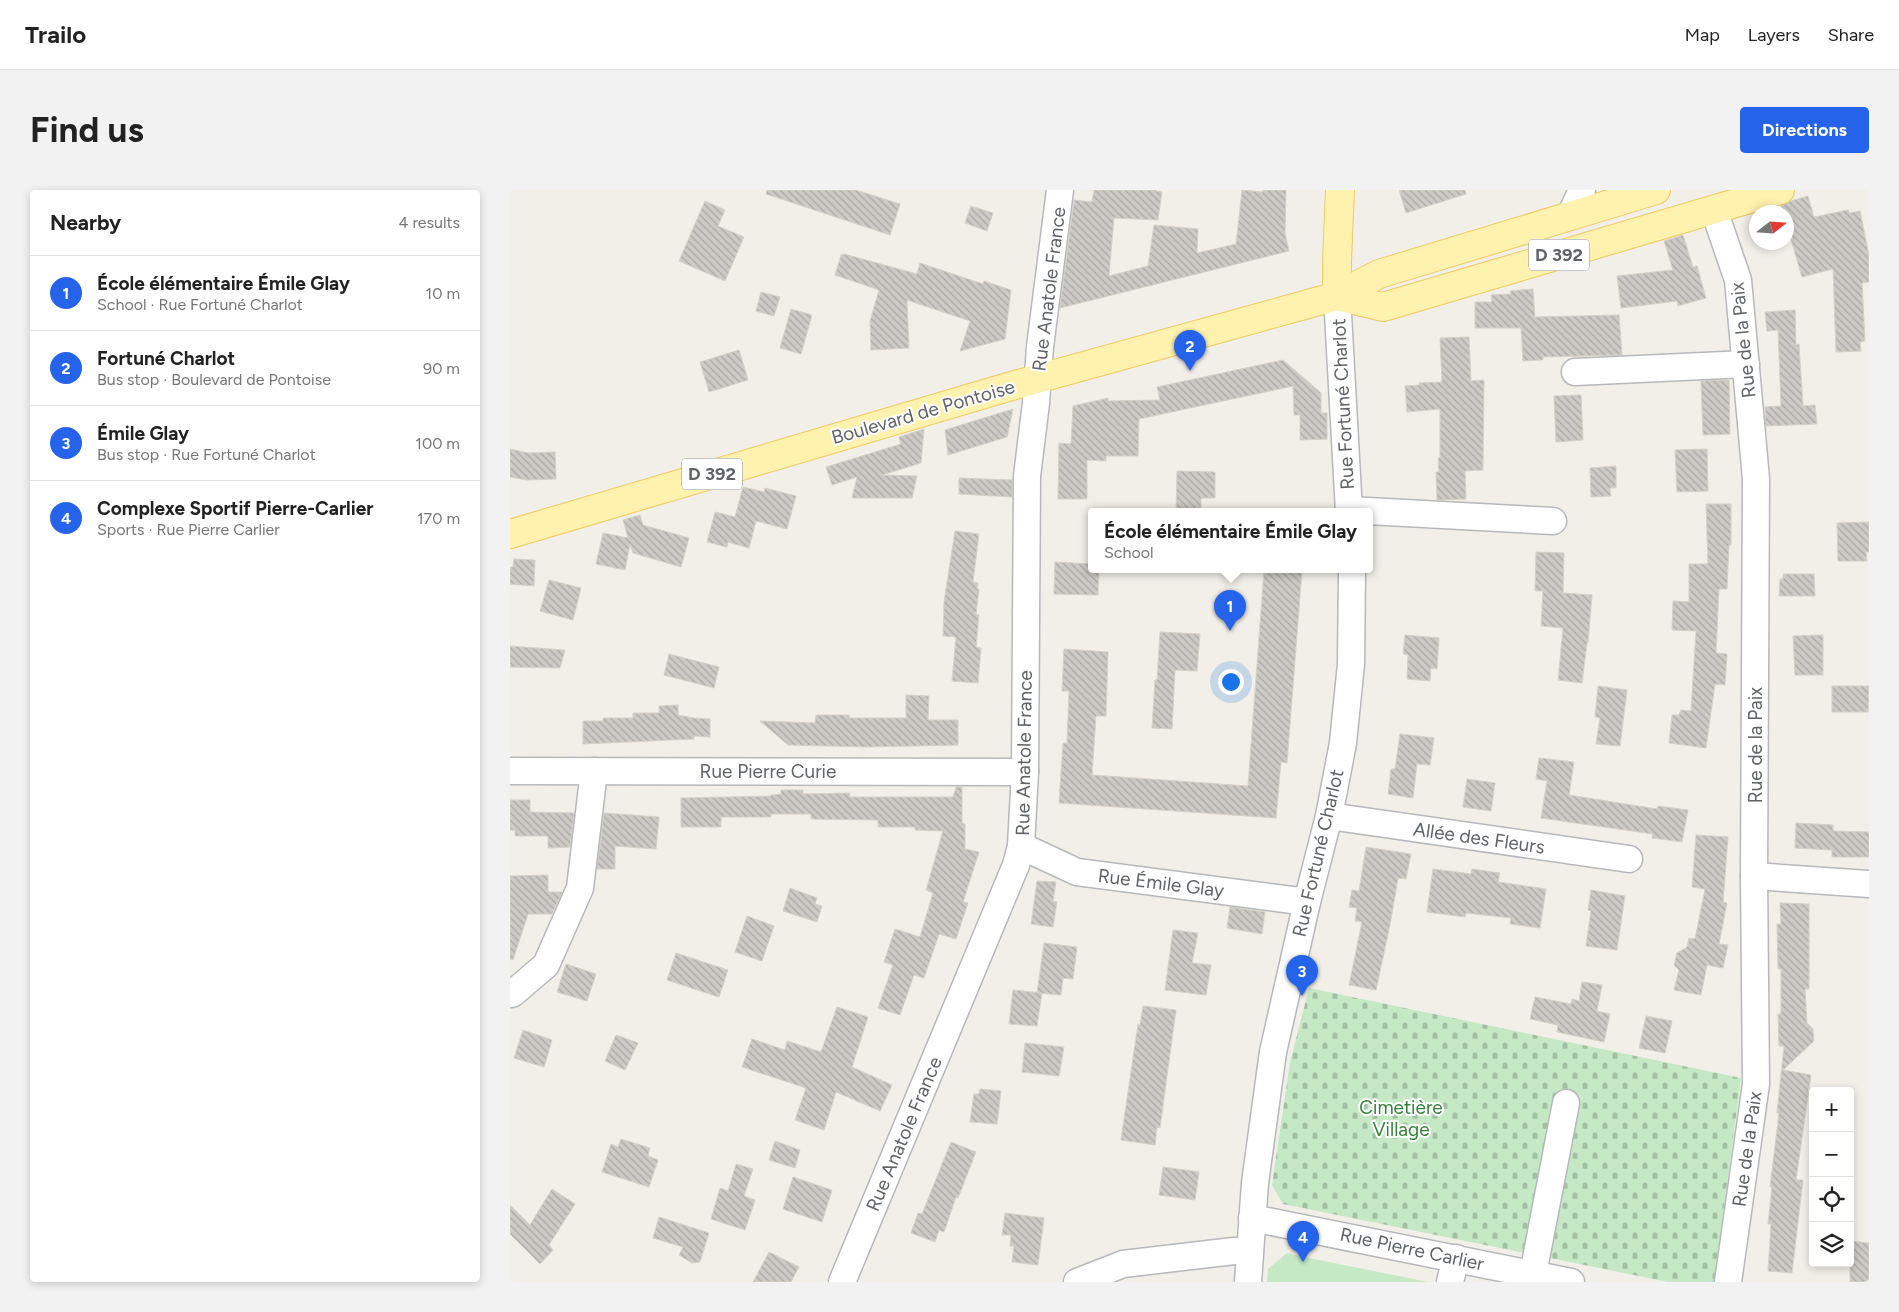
<!DOCTYPE html>
<meta charset="utf-8">
<style>
body{margin:0;font-family:Figtree,sans-serif;background:#f2f2f2;color:#222}
.controls{position:absolute;right:15px;bottom:15px;display:grid;overflow:hidden;border-radius:5px;box-shadow:0 2px 8px #0003}
.controls button{width:45px;height:45px;display:grid;place-items:center;padding:0;border:0;border-bottom:1px solid #e0e0e0;background:#fff;color:#222;font:25px sans-serif}
.compass{position:absolute;left:1239px;top:15px;width:45px;height:45px;border-radius:50%;background:#fff;box-shadow:0 2px 8px #0003;rotate:73deg}
.you{position:absolute;left:720px;top:491px;width:18px;height:18px;margin:-12px;border:4px solid #fff;border-radius:50%;background:#1a73e8;box-shadow:0 0 0 8px #1a73e833}
.badge{display:grid;place-items:center;width:32px;height:32px;border-radius:50%;background:#2563eb;color:#fff;font-size:16px;font-weight:700}
.pin{position:absolute;translate:-50% -41px;filter:drop-shadow(0 1px 2px #0008)}
.pin::after{content:'';position:absolute;top:26px;width:18px;height:15px;background:inherit;clip-path:polygon(0 0,100% 0,50% 100%)}
.popup{position:absolute;left:578px;top:318px;width:285px;height:65px;box-sizing:border-box;display:grid;place-content:center;border-radius:5px;background:#fff;filter:drop-shadow(0 1px 4px #0005);font-size:16px;white-space:nowrap;color:#767676}
.popup b{font-size:19px;color:#222}
.popup::after{content:'';position:absolute;left:50%;top:100%;margin-left:-10px;border:10px solid transparent;border-top-color:#fff}
.list{margin:0;padding:0;list-style:none}
h2{display:flex;justify-content:space-between;align-items:center;height:65px;margin:0;padding:0 20px;font-size:21px}
h2 small{font-size:16px;font-weight:400;color:#767676}
.list li{display:grid;grid-template-columns:32px 1fr auto;gap:15px;align-items:center;box-sizing:border-box;height:75px;padding:0 20px;border-top:1px solid #e0e0e0}
.list b{display:block;font-size:19px;white-space:nowrap}
.list p{margin:0;font-size:16px;white-space:nowrap;color:#767676}
.list em{font-size:16px;font-style:normal;color:#767676}
.icon{flex:none;width:28px;height:28px;fill:none;stroke:currentColor;stroke-width:2;stroke-linecap:round;stroke-linejoin:round}
.map{position:relative;flex:none;width:1359px;height:1092px;overflow:hidden;border-radius:5px}
header{display:flex;align-items:center;gap:30px;box-sizing:border-box;height:70px;padding:0 25px;background:#fff;border-bottom:1px solid #e0e0e0}
header strong{font-size:24px}
nav{display:flex;gap:28px;margin-inline-start:auto;font-size:18px}
.intro{display:flex;align-items:center;justify-content:space-between;box-sizing:border-box;height:120px;padding:0 30px}
h1{margin:0;font-size:35px}
.button{padding:12px 22px;border-radius:5px;background:#2563eb;color:#fff;font-size:18px;font-weight:700}
main{display:flex;gap:30px;padding:0 30px}
aside{flex:1;background:#fff;border-radius:5px;box-shadow:0 2px 8px #0003}
.map>svg:first-child{display:block}
</style>
<header>
<strong>Trailo</strong>
<nav><a>Map</a><a>Layers</a><a>Share</a></nav>
</header>
<div class="intro"><h1>Find us</h1><a class="button">Directions</a></div>
<main>
<aside>
<h2>Nearby<small>4 results</small></h2>
<ul class="list">
<li><span class="badge">1</span><div><b>École élémentaire Émile Glay</b><p>School · Rue Fortuné Charlot</p></div><em>10 m</em></li>
<li><span class="badge">2</span><div><b>Fortuné Charlot</b><p>Bus stop · Boulevard de Pontoise</p></div><em>90 m</em></li>
<li><span class="badge">3</span><div><b>Émile Glay</b><p>Bus stop · Rue Fortuné Charlot</p></div><em>100 m</em></li>
<li><span class="badge">4</span><div><b>Complexe Sportif Pierre-Carlier</b><p>Sports · Rue Pierre Carlier</p></div><em>170 m</em></li>
</ul>
</aside>
<div class="map">
<svg width="1359" height="1092" viewBox="0 0 1359 1092">
<defs>
<pattern id="cemetery-stones" width="16" height="16" patternUnits="userSpaceOnUse" patternTransform="scale(1.25)"><rect width="16" height="16" fill="#c5e8c5"/><path d="M2 7V4a2 2 0 0 1 4 0v3zM10 15v-3a2 2 0 0 1 4 0v3z" fill="#a3c0a4"/></pattern>
<pattern id="building-back-hatch" width="6" height="6" patternUnits="userSpaceOnUse" patternTransform="scale(1.25)"><rect width="6" height="6" fill="#cccac5"/><path d="M-1 5l2 2M0 0l6 6M5-1l2 2" fill="none" stroke="#a9a8a4"/></pattern>
</defs>
<rect width="100%" height="100%" fill="#f1efe8"/>
<polygon fill="url(#cemetery-stones)" points="799,798 1231,888 1204,1092 1158,1092 773,1014 762,995 780,873"/>
<polygon fill="#c5e8c5" points="777,1063 789,1066 918,1092 757,1092 758,1079"/>
<g fill="url(#building-back-hatch)" stroke="#d6d1c6">
<polygon points="257,0 346,0 390,14 380,45 256,4"/>
<polygon points="584,0 646,0 646,1 652,2 648,30 604,28 599,86 638,76 644,35 688,39 687,63 726,54 732,0 753,2 753,0 776,0 775,43 779,61 550,118 564,10 582,12"/>
<polygon points="889,0 955,0 956,4 896,23"/>
<polygon points="1298,6 1304,27 1338,20 1339,23 1350,21 1359,66 1359,92 1352,93 1355,151 1350,152 1351,161 1326,162 1323,79 1292,87 1276,33 1276,22 1273,22 1271,16 1281,11"/>
<polygon points="195,11 215,20 208,36 234,47 215,91 169,71"/>
<polygon points="461,16 483,23 477,41 455,33"/>
<polygon points="1173,45 1183,77 1187,76 1196,108 1168,116 1167,111 1111,118 1107,86 1163,80 1154,51"/>
<polygon points="334,64 407,84 410,73 473,94 474,91 501,100 495,149 450,161 460,131 397,110 399,158 361,160 360,131 369,100 325,85 331,65"/>
<polygon points="1023,99 1025,127 1109,125 1112,165 1033,167 1033,170 1013,171 1011,138 965,138 965,112 982,112 981,105 1001,104 1000,101"/>
<polygon points="251,102 270,107 264,126 246,121"/>
<polygon points="281,119 302,125 291,164 270,158"/>
<polygon points="1285,120 1286,155 1289,154 1293,216 1305,215 1307,234 1256,236 1255,217 1271,216 1268,140 1257,141 1255,122"/>
<polygon points="959,147 961,191 974,190 973,280 955,281 956,309 927,310 926,282 929,282 928,268 930,268 930,219 897,222 895,196 910,195 909,193 932,192 930,148"/>
<polygon points="229,160 238,190 199,202 190,172"/>
<polygon points="773,170 811,203 811,223 817,223 817,249 790,250 790,225 784,225 783,196 629,229 628,266 596,266 596,271 577,270 577,309 548,309 549,253 561,254 563,216 598,208 598,211 650,210 647,197"/>
<polygon points="1219,190 1220,244 1193,245 1191,191"/>
<polygon points="1071,205 1073,250 1046,252 1044,206"/>
<polygon points="503,219 497,247 438,265 435,240"/>
<polygon points="414,239 411,273 372,285 407,286 402,308 342,308 347,287 322,295 316,277 391,254 389,247"/>
<polygon points="0,259 18,263 45,262 46,289 17,290 0,287"/>
<polygon points="1197,259 1198,301 1167,302 1165,260"/>
<polygon points="1106,276 1106,298 1100,298 1101,306 1081,307 1080,278"/>
<polygon points="667,281 705,282 705,308 691,308 691,322 666,322"/>
<polygon points="449,288 502,290 502,307 449,304"/>
<polygon points="233,297 254,302 255,298 286,306 277,339 246,331 239,358 218,352 217,357 197,352 205,322 225,327"/>
<polygon points="1196,314 1221,314 1221,355 1219,355 1217,399 1209,399 1206,463 1217,464 1215,495 1205,494 1196,558 1159,553 1162,525 1169,525 1171,520 1181,521 1186,441 1162,440 1163,411 1179,412 1179,374 1198,374"/>
<polygon points="130,325 133,335 179,348 171,377 123,363 120,354 115,380 86,374 93,343 118,348 113,330"/>
<polygon points="1359,332 1359,362 1356,362 1357,371 1328,371 1327,333"/>
<polygon points="445,341 469,344 463,392 468,393 467,399 469,399 466,424 469,425 466,457 471,458 468,493 442,491 446,447 433,446 434,412"/>
<polygon points="1026,362 1054,363 1053,403 1082,405 1078,453 1077,453 1072,493 1048,490 1053,438 1031,436 1033,401 1025,401"/>
<polygon points="4,369 25,370 24,396 0,394 0,377 3,377"/>
<polygon points="545,372 581,374 581,380 589,380 588,405 544,404"/>
<polygon points="754,380 792,380 777,573 771,572 766,628 549,613 553,553 557,553 559,501 552,501 554,459 598,462 596,526 586,526 582,585 738,596"/>
<polygon points="1273,384 1304,384 1305,406 1269,406 1270,389 1273,389"/>
<polygon points="39,390 71,398 63,430 30,421"/>
<polygon points="650,442 690,444 687,481 665,480 662,539 642,538 645,490 647,490"/>
<polygon points="895,445 929,448 927,479 921,478 920,491 897,489 898,465 893,464"/>
<polygon points="1313,445 1313,485 1285,485 1283,446"/>
<polygon points="0,456 55,460 50,478 0,477"/>
<polygon points="159,464 209,477 204,498 154,485"/>
<polygon points="1088,496 1117,500 1110,556 1086,554 1090,528 1085,527"/>
<polygon points="1322,496 1359,496 1358,522 1322,522"/>
<polygon points="396,505 419,506 418,530 448,530 448,555 358,557 278,555 250,531 305,533 306,525 339,525 339,528 396,528"/>
<polygon points="168,515 168,525 184,528 200,529 200,547 184,546 184,549 73,554 73,531 93,531 93,528 123,528 123,523 149,523 149,516"/>
<polygon points="890,544 924,548 920,575 907,574 903,608 878,604 881,579 885,579"/>
<polygon points="1029,568 1064,572 1059,605 1147,619 1148,616 1178,620 1172,652 1142,648 1143,644 1031,628 1037,591 1026,589"/>
<polygon points="957,589 985,593 981,621 953,617"/>
<polygon points="446,597 452,597 452,633 455,634 455,659 469,662 453,712 458,713 446,749 429,744 414,788 404,785 390,825 368,818 383,775 374,772 385,739 410,747 423,703 416,700 433,641 405,640 405,637 368,637 368,630 301,629 301,624 261,624 261,627 211,627 211,637 171,637 171,608 261,606 261,605 271,604 271,600 293,600 293,604 340,603 339,607 443,607"/>
<polygon points="0,610 20,610 20,622 64,623 60,657 38,658 38,646 5,646 5,640 0,640"/>
<polygon points="94,623 149,627 146,659 105,656 105,679 87,679"/>
<polygon points="1286,633 1323,635 1323,641 1359,642 1359,667 1322,667 1322,660 1285,658"/>
<polygon points="1186,645 1218,647 1213,712 1217,713 1209,754 1218,755 1213,778 1197,775 1191,805 1164,800 1169,780 1164,775 1167,763 1177,757 1179,748 1185,749 1195,699 1182,697"/>
<polygon points="856,657 901,664 896,689 888,688 880,735 866,800 839,795 852,732 845,731 847,718 839,717 842,700 849,701"/>
<polygon points="923,679 961,684 962,679 990,683 988,692 1036,699 1030,738 1000,734 1001,728 956,723 955,727 917,722"/>
<polygon points="38,685 38,702 52,702 42,724 18,724 3,770 0,769 0,686"/>
<polygon points="527,691 546,692 543,711 547,712 543,737 521,734"/>
<polygon points="280,698 307,708 305,714 312,716 307,732 273,721"/>
<polygon points="1081,700 1115,706 1107,760 1076,756 1081,721 1078,720"/>
<polygon points="1270,713 1299,714 1299,799 1295,799 1297,833 1303,839 1304,851 1273,880 1301,885 1286,990 1293,990 1282,1083 1258,1081 1261,1034 1258,1034 1262,997 1260,997 1269,923 1267,923 1274,856 1269,856 1268,824 1271,824 1271,779 1268,779 1267,734 1271,734"/>
<polygon points="720,717 755,722 752,744 717,738"/>
<polygon points="237,726 264,736 252,771 225,762"/>
<polygon points="663,740 688,743 682,773 701,775 696,805 655,800"/>
<polygon points="534,753 567,757 563,789 553,788 551,805 527,803"/>
<polygon points="166,763 218,780 209,807 157,790"/>
<polygon points="56,774 86,784 77,811 47,802"/>
<polygon points="1072,792 1092,795 1087,821 1100,824 1094,852 1047,842 1048,835 1020,829 1025,807 1061,814 1062,809 1069,811"/>
<polygon points="503,800 532,803 527,836 499,834"/>
<polygon points="633,816 666,820 650,938 647,937 645,955 611,950 628,834 630,835"/>
<polygon points="327,817 358,827 342,877 382,895 370,921 326,902 314,940 285,930 296,898 232,877 242,849 275,860 277,851 311,862"/>
<polygon points="1136,826 1162,831 1155,863 1129,858"/>
<polygon points="13,840 42,850 34,877 4,868"/>
<polygon points="106,845 128,853 115,880 95,871"/>
<polygon points="515,853 554,857 549,886 512,882"/>
<polygon points="470,899 491,901 487,934 460,932 464,904 469,904"/>
<polygon points="111,949 140,958 138,966 148,970 139,997 92,982 101,954 108,957"/>
<polygon points="265,951 290,960 285,978 259,970"/>
<polygon points="441,952 466,962 448,1008 446,1007 434,1042 429,1040 425,1052 401,1043 408,1023 412,1024"/>
<polygon points="226,974 243,979 234,1006 245,1010 235,1040 201,1029 210,998 218,1001"/>
<polygon points="653,977 689,982 685,1010 649,1005"/>
<polygon points="283,987 322,1000 312,1032 273,1019"/>
<polygon points="42,999 65,1014 39,1055 43,1060 30,1074 0,1044 0,1015 20,1035"/>
<polygon points="495,1023 534,1028 528,1075 502,1072 504,1056 500,1056 501,1045 492,1045"/>
<polygon points="149,1027 199,1043 190,1072 182,1073 169,1065 173,1057 143,1048"/>
<polygon points="1340,1051 1359,1053 1359,1092 1340,1092"/>
<polygon points="259,1062 289,1077 281,1092 243,1092"/>
</g>
<g fill="none" stroke-linecap="round" stroke-linejoin="round">
<defs>
<g id="minor">
<polyline points="1204,20 1228,90 1246,289 1244,686 1246,894 1218,1092"/>
<polyline points="1060,26 1072,0"/>
<polyline points="827,106 839,322"/>
<polyline points="1065,182 1236,174"/>
<polyline points="839,320 1043,331"/>
<polyline points="0,581 515,582"/>
<polyline points="819,626 1119,669"/>
<polyline points="511,656 567,682 797,712"/>
<polyline points="1244,686 1359,694"/>
<polyline points="0,804 2,804 36,775 70,698 84,581"/>
<polyline points="742,1028 1061,1092"/>
<polyline points="1023,1084 1056,913"/>
<polyline points="332,1092 506,675 511,656 515,582 517,286 526,213 530,157 550,0"/>
<polyline points="567,1092 613,1074 724,1061 740,1061"/>
<polyline points="738,1092 745,993 763,862 797,712 819,626 833,553 841,474 842,380"/>
<polyline points="940,1092 946,1068"/>
</g>
<g id="major">
<polyline points="827,106 873,117 1270,0"/>
<polyline points="827,106 827,71 830,0"/>
<polyline points="0,344 505,195 827,106 869,84 1146,0"/>
</g>
</defs>
<use href="#minor" stroke="#b5b8bc" stroke-width="29"/>
<use href="#major" stroke="#f2c960" stroke-width="30"/>
<use href="#minor" stroke="#fff" stroke-width="26"/>
<use href="#major" stroke="#fff2af" stroke-width="28"/>
</g>
<g text-anchor="middle" dominant-baseline="central" stroke-width="4" stroke-linejoin="round" paint-order="stroke">
<g fill="#fff" stroke="#8f9295" stroke-width="1">
<rect x="1019" y="49.5" width="60" height="31" rx="4"/>
<rect x="172" y="268.5" width="60" height="31" rx="4"/>
</g>
<g font-size="18" font-weight="bold" fill="#5f6368">
<text x="1049" y="65">D 392</text>
<text x="202" y="284">D 392</text>
</g>
<g font-size="19" fill="#5f6368" stroke="#fff">
<text transform="translate(539 99) rotate(-83)">Rue Anatole France</text>
<text transform="translate(1233 150) rotate(-96)">Rue de la Paix</text>
<text transform="translate(833 214) rotate(-93)">Rue Fortuné Charlot</text>
<text transform="translate(413 222) rotate(-16)">Boulevard de Pontoise</text>
<text transform="translate(1245 555) rotate(-90)">Rue de la Paix</text>
<text transform="translate(514 563) rotate(-89)">Rue Anatole France</text>
<text x="258" y="581">Rue Pierre Curie</text>
<text transform="translate(969 648) rotate(8)">Allée des Fleurs</text>
<text transform="translate(808 663) rotate(-77)">Rue Fortuné Charlot</text>
<text transform="translate(651 693) rotate(7)">Rue Émile Glay</text>
<text transform="translate(394 944) rotate(-67)">Rue Anatole France</text>
<text transform="translate(1237 959) rotate(-82)">Rue de la Paix</text>
<text transform="translate(902 1059) rotate(12)">Rue Pierre Carlier</text>
</g>
<g font-size="19" fill="#348238" stroke="#fff">
<text x="891" y="917">Cimetière<tspan x="891" dy="22">Village</tspan></text>
</g>
</g>
</svg>
<div class="controls">
<button>+</button>
<button>−</button>
<button><svg class="icon" aria-label="locate" viewBox="0 0 24 24"><circle cx="12" cy="12" r="6"/><path d="M12 2v4M12 18v4M2 12h4M18 12h4"/></svg></button>
<button><svg class="icon" aria-label="layers" viewBox="0 0 24 24"><path d="M12 4l9 5-9 5-9-5zM3 14l9 5 9-5"/></svg></button>
</div>
<svg class="compass" viewBox="-18 -18 36 36"><path d="M0-13l5 13h-10z" fill="#e53935"/><path d="M0 13l5-13h-10z" fill="#767676"/></svg>
<div class="you"></div>
<div class="pin badge" style="left:720px;top:441px">1</div>
<div class="popup"><b>École élémentaire Émile Glay</b>School</div>
<div class="pin badge" style="left:680px;top:181px">2</div>
<div class="pin badge" style="left:792px;top:806px">3</div>
<div class="pin badge" style="left:793px;top:1072px">4</div>
</div>
</main>
